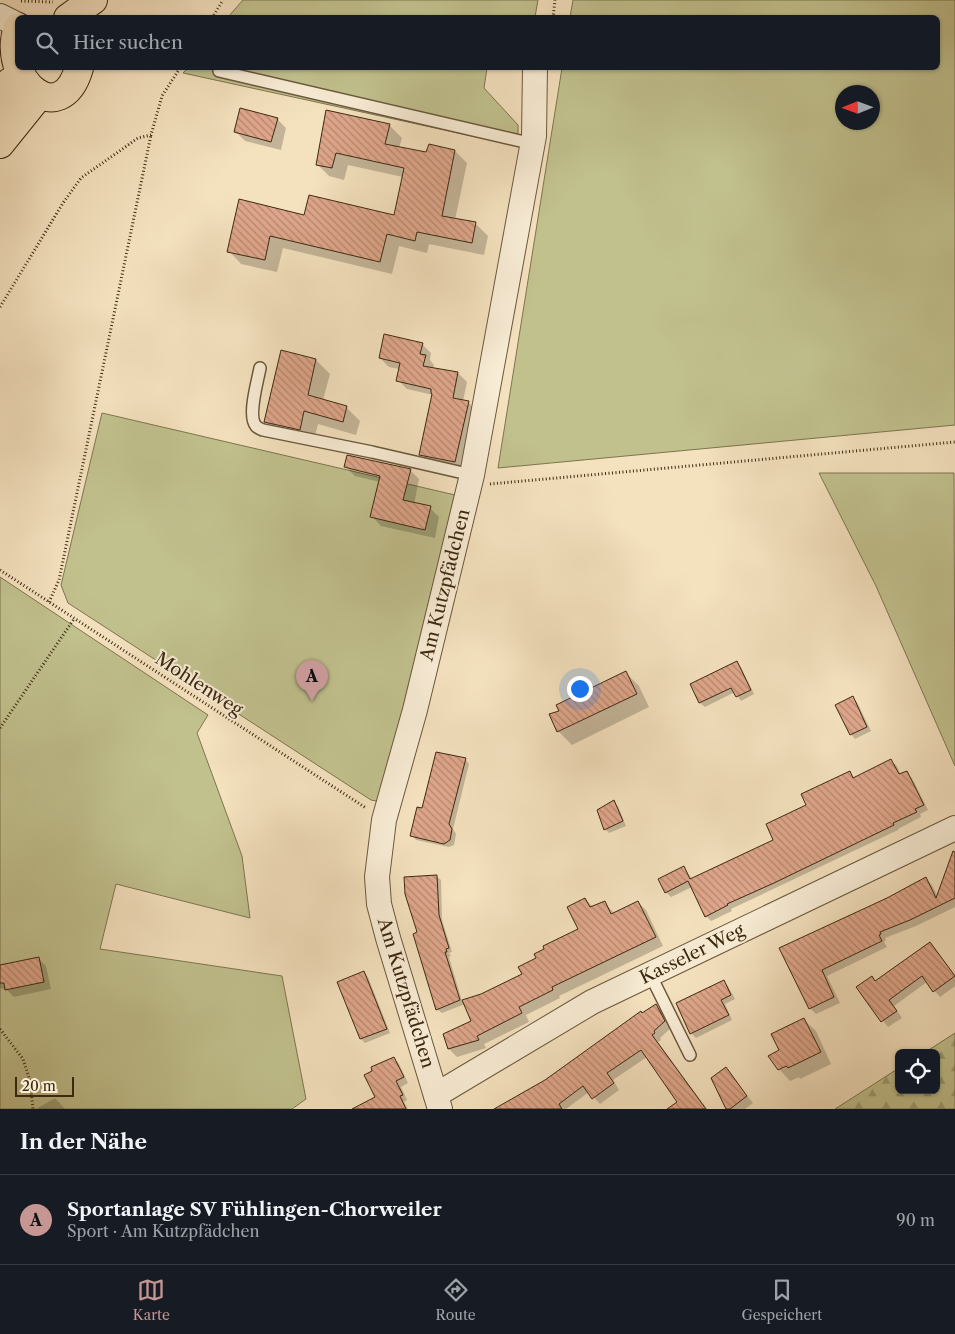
<!DOCTYPE html>
<html lang="de">
<meta charset="utf-8">
<style>
body{margin:0;font-family:"Libre Caslon Text",serif;background:#242831;color:#f1f3f6}
.controls{position:absolute;right:15px;bottom:15px;display:grid;overflow:hidden;border-radius:8px;box-shadow:0 1px 4px #0004}
.controls button{width:45px;height:45px;display:grid;place-items:center;padding:0;border:0;border-bottom:1px solid #363941;background:#171b24;color:#f1f3f6;font:25px sans-serif}
.compass{position:absolute;left:835px;top:85px;width:45px;height:45px;border-radius:50%;background:#171b24;box-shadow:0 1px 4px #0004;rotate:269deg}
.scale{position:absolute;left:15px;bottom:12px;width:59px;box-sizing:border-box;padding-left:5px;border:2px solid #3c2910;border-top:0;font-size:14px;line-height:18px;white-space:nowrap;color:#3c2910;-webkit-text-stroke:4px #f8ecd5;paint-order:stroke}
.you{position:absolute;left:579px;top:688px;width:18px;height:18px;margin:-12px;border:4px solid #fff;border-radius:50%;background:#1a73e8;box-shadow:0 0 0 8px #1a73e833}
.badge{display:grid;place-items:center;width:32px;height:32px;border-radius:50%;background:#c59692;color:#111;font-size:16px;font-weight:700}
.pin{position:absolute;translate:-50% -41px;filter:drop-shadow(0 1px 2px #0008)}
.pin::after{content:'';position:absolute;top:26px;width:18px;height:15px;background:inherit;clip-path:polygon(0 0,100% 0,50% 100%)}
.list{margin:0;padding:0;list-style:none}
h2{display:flex;justify-content:space-between;align-items:center;height:65px;margin:0;padding:0 20px;font-size:21px}
h2 small{font-size:16px;font-weight:400;color:#9ea1a6}
.list li{display:grid;grid-template-columns:32px 1fr auto;gap:15px;align-items:center;box-sizing:border-box;height:90px;padding:0 20px;border-top:1px solid #363941}
.list b{display:block;font-size:19px;white-space:nowrap}
.list p{margin:0;font-size:16px;white-space:nowrap;color:#9ea1a6}
.list em{font-size:16px;font-style:normal;color:#9ea1a6}
.icon{flex:none;width:28px;height:28px;fill:none;stroke:currentColor;stroke-width:2;stroke-linecap:round;stroke-linejoin:round}
.map{position:relative;flex:none;width:955px;height:1109px;overflow:hidden}
.search{position:absolute;background:#171b24;box-shadow:0 1px 4px #0004;left:15px;right:15px;top:15px;height:55px;display:flex;align-items:center;gap:12px;box-sizing:border-box;padding:0 18px;border-radius:8px;color:#9ea1a6;font-size:19px}
.sheet{height:155px;background:#171b24}
nav{display:flex;justify-content:space-around;align-items:center;box-sizing:border-box;height:70px;border-top:1px solid #363941;background:#171b24;font-size:14px;color:#9ea1a6}
nav a{display:grid;justify-items:center;gap:2px}
nav .on{color:#c59692}
.map>svg:first-child{display:block}
</style>
<div class="map">
<svg width="955" height="1109" viewBox="0 0 955 1109">
<defs>
<pattern id="forest-firs" width="22" height="20" patternUnits="userSpaceOnUse" patternTransform="scale(1.25)"><rect width="22" height="20" fill="#c1c18e"/><path d="M5 1l3.5 6h-7zM16 11l3.5 6h-7z" fill="#9e9d73"/></pattern>
<pattern id="building-back-hatch" width="6" height="6" patternUnits="userSpaceOnUse" patternTransform="scale(1.25)"><rect width="6" height="6" fill="#dfa68b"/><path d="M-1 5l2 2M0 0l6 6M5-1l2 2" fill="none" stroke="#b68770"/></pattern>
</defs>
<rect width="100%" height="100%" fill="#f4e1be"/>
<filter id="stains"><feTurbulence type="fractalNoise" baseFrequency=".004" numOctaves="4"/><feColorMatrix values="0 0 0 0 .2 0 0 0 0 .09 0 0 0 0 .02 0 0 0 .5 -.17"/></filter>
<radialGradient id="worn" r=".72"><stop offset=".6" stop-color="#630" stop-opacity="0"/><stop offset="1" stop-color="#630" stop-opacity=".3"/></radialGradient>
<g fill="#c1c18e" stroke="#7e754f" fill-rule="evenodd">
<polygon points="243,0 538,0 535,17 228,17"/>
<path d="M573 0H955V425L498 468 562 68H938V18L570 17ZM842 92H872V122H842Z"/>
<polygon points="188,68 487,68 484,88 518,125 518,146 183,73"/>
<polygon points="102,413 455,495 381,799 376,801 371,800 68,603 61,585"/>
<polygon points="819,473 954,473 955,766 876,586"/>
<polygon points="0,577 208,715 197,733 242,856 250,918 116,884 100,949 282,976 306,1099 292,1109 0,1109"/>
</g>
<polygon fill="url(#forest-firs)" stroke="#7e754f" points="955,1033 955,1109 835,1109 899,1068 899,1090 936,1090 936,1053 924,1053"/>
<g fill="#0003">
<polygon points="327,112 389,125 402,138 399,148 427,154 455,151 467,163 455,220 476,224 488,236 484,255 429,244 427,253 399,246 392,274 283,248 277,272 241,264 229,251 305,216 395,216 403,177 348,165 344,180 329,176 317,164"/>
<polygon points="277,119 286,128 281,150 245,141 235,131"/>
<polygon points="422,344 431,353 430,360 434,365 433,369 458,373 467,382 463,401 468,402 477,411 464,470 430,463 421,454 433,395 407,389 398,380 400,369 389,367 380,358"/>
<polygon points="282,352 316,360 330,374 323,400 346,407 360,421 356,435 318,424 313,443 279,436 265,422"/>
<polygon points="346,467 410,470 419,479 414,504 430,508 439,517 435,538 381,526 372,516 380,482 355,476"/>
<polygon points="737,663 741,667 754,694 741,701 735,692 705,707 700,703 692,685"/>
<polygon points="626,673 639,686 649,707 572,745 558,731 560,711"/>
<polygon points="852,698 857,702 871,731 855,739 851,734"/>
<polygon points="465,759 469,764 453,829 456,834 454,845 449,847 416,840 412,835 423,809"/>
<polygon points="891,761 897,766 901,775 906,772 912,778 928,810 920,814 921,817 898,829 898,830 731,909 732,911 711,921 706,916 692,887 671,897 666,892 684,868 692,879 775,840 808,806 849,773 855,778"/>
<polygon points="613,802 618,806 626,826 609,833 605,829"/>
<polygon points="955,865 955,907 916,926 885,938 886,940 884,942 887,947 827,976 840,1003 816,1014 810,1008 781,949 888,899 926,879 932,885 938,897"/>
<polygon points="436,876 441,880 442,920 452,952 449,953 451,956 449,957 462,1001 482,995 523,975 538,959 579,929 585,899 593,907 604,902 614,913 638,902 646,910 663,946 559,996 560,998 526,1015 529,1022 484,1044 486,1048 457,1057 449,1049 445,1035 473,1022 465,1004 442,1013 437,1009 419,933"/>
<polygon points="930,943 955,976 955,986 940,997 927,982 894,1006 902,1018 888,1027 858,988 876,982"/>
<polygon points="38,958 46,966 51,989 14,997 7,990 0,988 0,967"/>
<polygon points="364,972 368,977 390,1033 365,1043 361,1039 339,982"/>
<polygon points="724,982 728,986 735,999 725,1004 732,1020 696,1038 691,1033"/>
<polygon points="656,1006 662,1012 671,1028 660,1038 661,1040 658,1042 707,1109 684,1109 647,1057 613,1080 619,1090 600,1104 589,1092 566,1109 498,1109 546,1081"/>
<polygon points="804,1020 816,1031 831,1064 800,1079 799,1077 790,1081 779,1069 781,1051"/>
<polygon points="394,1058 399,1064 408,1083 401,1087 407,1100 404,1102 408,1109 359,1109 376,1097"/>
<polygon points="726,1069 753,1103 745,1109 727,1109"/>
<polygon points="55,1098 65,1109 38,1109 38,1108"/>
</g>
<g fill="url(#building-back-hatch)" stroke="#3c2910">
<polygon points="240,108 278,118 271,142 234,132"/>
<polygon points="326,110 390,124 385,144 426,152 429,144 455,150 442,216 476,222 472,243 417,232 415,241 387,234 380,262 270,236 265,260 227,252 239,199 304,215 309,195 394,215 404,168 336,153 332,168 316,165"/>
<polygon points="384,334 423,343 420,354 426,355 423,366 458,372 453,398 469,401 455,462 419,455 432,394 431,393 431,389 396,381 400,363 379,358"/>
<polygon points="281,350 316,359 308,395 347,406 343,422 304,411 300,430 264,422"/>
<polygon points="347,455 411,469 403,500 431,506 425,530 370,517 380,476 344,467"/>
<polygon points="737,661 751,690 736,697 731,688 699,703 690,684"/>
<polygon points="626,671 637,694 557,732 549,714 559,711 556,705"/>
<polygon points="853,696 867,727 850,735 835,705"/>
<polygon points="436,752 466,758 449,824 452,829 450,840 444,844 410,836 417,807 422,808"/>
<polygon points="891,759 899,774 907,771 924,805 915,809 917,812 893,823 894,825 774,883 727,904 728,905 705,917 688,881 665,893 658,879 684,866 690,879 773,840 766,824 806,805 801,794 850,771 853,778"/>
<polygon points="614,800 623,821 604,830 597,810"/>
<polygon points="953,851 955,852 955,898 910,920 880,932 881,934 879,935 882,941 822,970 834,997 809,1009 779,948 887,898 926,877 936,898"/>
<polygon points="437,875 439,915 449,948 446,949 447,952 445,952 460,1000 436,1010 413,934 417,932 405,894 404,877"/>
<polygon points="585,898 590,907 605,901 611,914 638,901 656,937 552,987 553,990 519,1007 522,1013 477,1036 479,1040 448,1049 443,1034 471,1021 462,1000 481,994 522,974 518,967 536,958 534,954 544,949 543,946 578,929 567,907"/>
<polygon points="930,942 955,976 933,992 922,976 889,1000 897,1011 881,1022 856,987 872,976 875,981"/>
<polygon points="39,957 44,982 5,990 4,983 0,983 0,965"/>
<polygon points="364,971 387,1029 360,1039 337,982"/>
<polygon points="724,980 731,995 721,1000 729,1015 690,1034 676,1003"/>
<polygon points="656,1004 665,1021 654,1031 655,1033 652,1035 706,1109 667,1109 677,1102 641,1050 607,1073 614,1083 592,1099 583,1086 559,1104 562,1109 494,1109 545,1080 641,1011 642,1013"/>
<polygon points="804,1018 821,1052 788,1068 786,1066 778,1070 768,1056 779,1050 771,1034"/>
<polygon points="394,1057 404,1077 396,1081 403,1095 400,1096 406,1109 352,1109 375,1097 364,1075 372,1071 371,1067"/>
<polygon points="726,1067 747,1096 730,1109 726,1109 711,1078"/>
</g>
<g fill="none" stroke-linecap="round" stroke-linejoin="round">
<defs>
<g id="service">
<polyline points="219,71 533,144"/>
<path d="M260 368C258 380 247 416 256 426 258 428 260 429 263 430L372 452 472 475"/>
<polyline points="650,974 690,1055"/>
</g>
<g id="minor">
<polyline points="0,16 18,25"/>
<polyline points="436,1095 592,1002 955,828"/>
<polyline points="440,1109 388,938 379,904 377,877 384,820 415,710 472,475 534,136 535,68"/>
</g>
<g id="primary">
<polyline points="68,18 93,0"/>
<path d="M18 27C0 81 61 131 79 68"/>
<polyline points="0,123 10,82"/>
<polyline points="0,144 37,98"/>
</g>
</defs>
<use href="#service" stroke="#6a573c" stroke-width="14"/>
<use href="#minor" stroke="#6a573c" stroke-width="26"/>
<use href="#primary" stroke="#3c2910" stroke-width="30"/>
<g stroke="#3c2910" stroke-width="3" stroke-dasharray="1 2.5" stroke-linecap="butt">
<polyline points="21,1 53,2"/>
<polyline points="212,18 223,0"/>
<polyline points="553,18 555,0"/>
<polyline points="0,307 63,203 81,178 138,138 151,135 162,96 180,68"/>
<polyline points="490,484 955,442"/>
<polyline points="0,570 366,808"/>
<polyline points="49,602 59,580 151,135"/>
<polyline points="0,728 74,619"/>
<polyline points="0,1029 23,1059 30,1081 33,1109"/>
</g>
<use href="#service" stroke="#f8ecd5" stroke-width="11"/>
<use href="#minor" stroke="#f8ecd5" stroke-width="24"/>
<use href="#primary" stroke="#f4e1be" stroke-width="28"/>
</g>
<g text-anchor="middle" dominant-baseline="central" stroke-width="4" stroke-linejoin="round" paint-order="stroke">
<g font-size="18" fill="#3c2910" stroke="#f8ecd5">
<text transform="translate(445 585) rotate(-76)">Am Kutzpfädchen</text>
<text transform="translate(199 684) rotate(33)">Mohlenweg</text>
<text transform="translate(692 954) rotate(-26)">Kasseler Weg</text>
<text transform="translate(406 993) rotate(73)">Am Kutzpfädchen</text>
</g>
</g>
<rect width="100%" height="100%" filter="url(#stains)"/>
<rect width="100%" height="100%" fill="url(#worn)"/>
</svg>
<div class="controls">
<button><svg class="icon" aria-label="locate" viewBox="0 0 24 24"><circle cx="12" cy="12" r="6"/><path d="M12 2v4M12 18v4M2 12h4M18 12h4"/></svg></button>
</div>
<svg class="compass" viewBox="-18 -18 36 36"><path d="M0-13l5 13h-10z" fill="#e53935"/><path d="M0 13l5-13h-10z" fill="#9ea1a6"/></svg>
<div class="scale">20 m</div>
<div class="you"></div>
<div class="pin badge" style="left:312px;top:701px">A</div>
<div class="search"><svg class="icon" aria-label="search" viewBox="0 0 24 24"><circle cx="10" cy="10" r="6"/><path d="M15 15l6 6"/></svg>Hier suchen</div>
</div>
<section class="sheet">
<h2>In der Nähe<small></small></h2>
<ul class="list">
<li><span class="badge">A</span><div><b>Sportanlage SV Fühlingen-Chorweiler</b><p>Sport · Am Kutzpfädchen</p></div><em>90 m</em></li>
</ul>
</section>
<nav>
<a class="on"><svg class="icon" aria-label="map" viewBox="0 0 24 24"><path d="M3 6l6-2 6 2 6-2v14l-6 2-6-2-6 2zM9 4v14M15 6v14"/></svg>Karte</a>
<a><svg class="icon" aria-label="directions" viewBox="0 0 24 24"><path d="M12 3l9 9-9 9-9-9zM9 14v-3h6M13 9l2 2-2 2"/></svg>Route</a>
<a><svg class="icon" aria-label="saved" viewBox="0 0 24 24"><path d="M7 4h10v16l-5-4-5 4z"/></svg>Gespeichert</a>
</nav>
